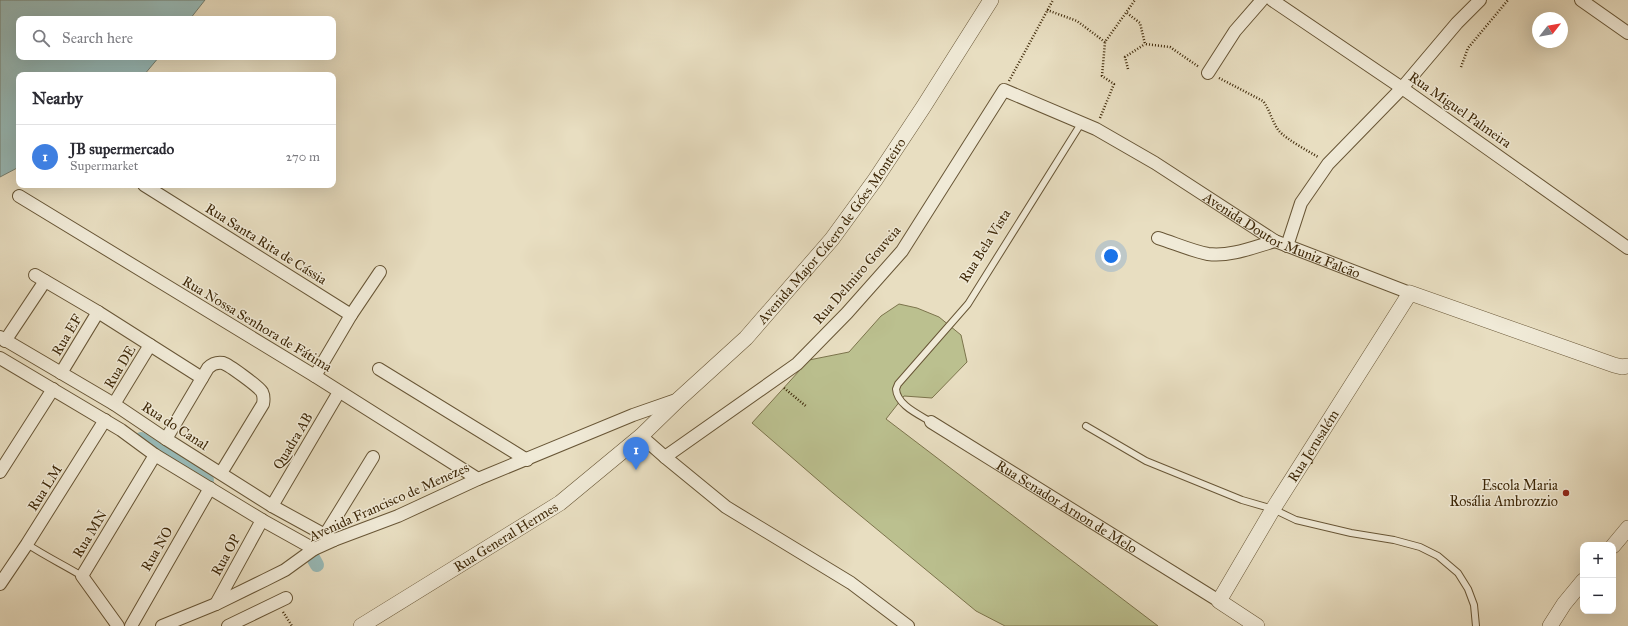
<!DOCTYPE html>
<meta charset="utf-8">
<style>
body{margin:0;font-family:"IM FELL Great Primer",serif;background:#f2f2f3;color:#2b2b33}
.controls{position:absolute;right:12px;bottom:12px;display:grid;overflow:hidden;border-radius:8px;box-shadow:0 4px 16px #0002}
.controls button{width:36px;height:36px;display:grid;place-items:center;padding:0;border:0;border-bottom:1px solid #e1e1e2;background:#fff;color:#2b2b33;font:20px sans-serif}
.compass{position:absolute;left:1532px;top:12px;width:36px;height:36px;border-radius:50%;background:#fff;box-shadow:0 4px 16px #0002;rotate:59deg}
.you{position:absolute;left:1111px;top:256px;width:14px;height:14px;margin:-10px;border:3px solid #fff;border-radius:50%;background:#1a73e8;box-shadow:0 0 0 6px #1a73e833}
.badge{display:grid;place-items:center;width:26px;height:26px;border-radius:50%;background:#1a73e8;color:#fff;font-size:13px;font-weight:700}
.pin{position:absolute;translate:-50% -33px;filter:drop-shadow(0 1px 2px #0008)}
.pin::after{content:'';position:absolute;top:21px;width:14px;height:12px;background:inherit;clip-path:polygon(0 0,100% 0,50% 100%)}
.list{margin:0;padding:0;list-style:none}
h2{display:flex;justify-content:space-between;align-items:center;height:52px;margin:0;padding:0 16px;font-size:17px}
h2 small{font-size:13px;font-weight:400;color:#7c7c81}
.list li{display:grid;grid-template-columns:26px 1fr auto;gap:12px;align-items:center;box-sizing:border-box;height:64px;padding:0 16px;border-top:1px solid #e1e1e2}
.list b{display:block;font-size:15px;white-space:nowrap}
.list p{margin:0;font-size:13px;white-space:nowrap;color:#7c7c81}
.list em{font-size:13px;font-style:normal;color:#7c7c81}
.icon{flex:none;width:22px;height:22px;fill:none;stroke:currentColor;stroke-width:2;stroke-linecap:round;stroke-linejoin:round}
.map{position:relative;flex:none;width:1628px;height:626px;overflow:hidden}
.search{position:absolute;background:#fff;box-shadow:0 4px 16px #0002;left:16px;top:16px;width:320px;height:44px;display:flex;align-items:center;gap:10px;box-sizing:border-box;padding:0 14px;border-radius:8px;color:#7c7c81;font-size:15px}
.panel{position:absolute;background:#fff;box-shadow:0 4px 16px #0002;left:16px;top:72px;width:320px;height:116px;border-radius:8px}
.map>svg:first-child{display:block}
</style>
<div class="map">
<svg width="1628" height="626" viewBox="0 0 1628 626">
<rect width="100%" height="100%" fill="#e8dec1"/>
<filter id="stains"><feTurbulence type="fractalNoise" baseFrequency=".005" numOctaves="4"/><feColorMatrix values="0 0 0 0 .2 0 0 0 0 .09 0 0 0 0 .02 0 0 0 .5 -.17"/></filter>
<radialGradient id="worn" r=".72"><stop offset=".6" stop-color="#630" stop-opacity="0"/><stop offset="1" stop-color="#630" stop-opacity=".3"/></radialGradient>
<polygon fill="#bbc08f" stroke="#7c744c" points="899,304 917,308 939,317 961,335 967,362 932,398 904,396 886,419 1158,626 1005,626 976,611 833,493 752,423 809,360 849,352 881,316"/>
<polygon fill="#98bbb9" stroke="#748072" points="0,0 205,0 190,19 19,19 19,57 159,57 144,75 19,75 19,167 0,177"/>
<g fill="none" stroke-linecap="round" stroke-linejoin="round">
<g stroke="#98bbb9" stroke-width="14">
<polyline points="141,439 207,480"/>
<polyline points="312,556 317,565"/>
</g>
<defs>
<g id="service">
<path d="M931 422C918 414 897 405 896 389L898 384 968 304 1082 122"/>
<polyline points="1086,426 1146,461 1242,500 1273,509 1296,520 1351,533 1394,540 1420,547 1438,556 1458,573 1468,589 1474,605 1476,626"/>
<path d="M27 544C45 556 64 565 82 576"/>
</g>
<g id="minor">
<polyline points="1272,0 1402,88 1628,248"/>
<polyline points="1581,0 1628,33"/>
<polyline points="1208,73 1235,31 1262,0"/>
<polyline points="144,185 351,315"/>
<polyline points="19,196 315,376 478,479"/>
<path d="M1158 238C1174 243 1192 251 1208 254 1230 257 1254 247 1275 241"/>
<polyline points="1287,246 1301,203 1328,164 1402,88 1457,23 1480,0"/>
<polyline points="35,275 98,312 202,378"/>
<polyline points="0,337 114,404 166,439 272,506 334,540"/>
<polyline points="5,341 45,281"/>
<polyline points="0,358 121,430 155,455 262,520 314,549"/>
<polyline points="379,369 527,460"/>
<polyline points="61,373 98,312"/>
<polyline points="315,376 351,315 380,272"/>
<polyline points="114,404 150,345"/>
<path id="s1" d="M931 422 1219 601"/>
<polyline points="641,436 665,457 726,507 851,583 908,626"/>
<path d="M166 439 208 368C212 364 217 362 223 363 229 365 258 386 262 392 264 396 264 399 263 404L221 473"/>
<path id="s2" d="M665 457 797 364 847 313 902 251 1004 90 1096 129 1155 163 1275 241 1410 293"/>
<polyline points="0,472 53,389"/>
<polyline points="272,506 339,392"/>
<polyline points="325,535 373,457"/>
<polyline points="0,584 27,544 105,420"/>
<polyline points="216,604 262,520"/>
<polyline points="118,626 82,576 155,455"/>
<polyline points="131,626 210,488"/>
<polyline points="162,626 216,604 265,580 285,570 314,549 334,540 398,516 478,479 633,415 676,400"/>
<polyline points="228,626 286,598"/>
</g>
<g id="tertiary">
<polyline points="1613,546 1628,528"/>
<path id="s3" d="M361 626 560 503 641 436 679 399 746 338 832 239 875 180 924 106 991 0"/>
<path id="s4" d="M1257 626 1219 601 1273 509 1410 293 1614 365 1622 367 1628 366"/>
<polyline points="1550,626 1564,604 1583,581"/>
</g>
</defs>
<use href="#service" stroke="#685636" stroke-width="8"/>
<use href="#minor" stroke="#685636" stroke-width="14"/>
<use href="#tertiary" stroke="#685636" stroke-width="16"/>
<g stroke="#3e2808" stroke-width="2.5" stroke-dasharray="1 2" stroke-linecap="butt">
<polyline points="1047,10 1077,21 1105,42"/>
<polyline points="1127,13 1140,23 1145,44 1170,47 1199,67"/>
<polyline points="1461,67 1468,48 1508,0"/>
<polyline points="1128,69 1125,57 1145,44"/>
<path d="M1219 78 1263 101C1270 110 1272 122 1279 131 1286 139 1308 151 1318 157"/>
<polyline points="1009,81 1053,0"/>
<polyline points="1100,118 1114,84 1102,76 1105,42 1135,0"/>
<polyline points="784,388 807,407"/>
<polyline points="283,612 292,626"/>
</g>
<use href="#service" stroke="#f0ead7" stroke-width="6"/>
<use href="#minor" stroke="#f0ead7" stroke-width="12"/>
<use href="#tertiary" stroke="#f0ead7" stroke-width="15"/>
</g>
<circle fill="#8f2418" stroke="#f0ead7" stroke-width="1.5" cx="1566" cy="493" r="4"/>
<g text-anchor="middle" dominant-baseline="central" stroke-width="3" stroke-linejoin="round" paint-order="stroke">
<g font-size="14" fill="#3e2808" stroke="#f0ead7">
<text transform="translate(1460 110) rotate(35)">Rua Miguel Palmeira</text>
<text stroke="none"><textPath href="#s3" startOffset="620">Avenida Major Cícero de Góes Monteiro</textPath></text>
<text stroke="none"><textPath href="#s2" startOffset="821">Avenida Doutor Muniz Falcão</textPath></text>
<text transform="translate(266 244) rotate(32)">Rua Santa Rita de Cássia</text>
<text transform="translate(985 246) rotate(-58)">Rua Bela Vista</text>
<text transform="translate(857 275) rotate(-49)">Rua Delmiro Gouveia</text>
<text transform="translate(257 324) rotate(31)">Rua Nossa Senhora de Fátima</text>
<text transform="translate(67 335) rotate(-59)">Rua EF</text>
<text transform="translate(120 367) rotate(-59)">Rua DE</text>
<text transform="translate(175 426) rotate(33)">Rua do Canal</text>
<text transform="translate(293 441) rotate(-59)">Quadra AB</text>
<text stroke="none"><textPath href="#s4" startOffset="227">Rua Jerusalém</textPath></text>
<text transform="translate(45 488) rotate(-58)">Rua LM</text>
<text transform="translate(389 502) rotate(-24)">Avenida Francisco de Menezes</text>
<text stroke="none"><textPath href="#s1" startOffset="160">Rua Senador Arnon de Melo</textPath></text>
<text transform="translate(90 534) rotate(-59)">Rua MN</text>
<text stroke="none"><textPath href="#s3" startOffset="170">Rua General Hermes</textPath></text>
<text transform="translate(157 549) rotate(-60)">Rua NO</text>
<text transform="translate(226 555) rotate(-61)">Rua OP</text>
</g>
<g font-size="14" fill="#3e2808" stroke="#f0ead7" text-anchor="end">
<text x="1558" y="485">Escola Maria<tspan x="1558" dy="16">Rosália Ambrozzio</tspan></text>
</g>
</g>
<rect width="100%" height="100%" filter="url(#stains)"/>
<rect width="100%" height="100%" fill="url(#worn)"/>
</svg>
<div class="controls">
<button>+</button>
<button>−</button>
</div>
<svg class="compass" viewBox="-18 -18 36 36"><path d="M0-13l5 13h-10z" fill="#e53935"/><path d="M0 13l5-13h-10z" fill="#7c7c81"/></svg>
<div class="you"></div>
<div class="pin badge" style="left:636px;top:470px;background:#3f7fe0">1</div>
<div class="search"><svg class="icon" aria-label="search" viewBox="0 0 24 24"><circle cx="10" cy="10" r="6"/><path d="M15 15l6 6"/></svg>Search here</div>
<section class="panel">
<h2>Nearby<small></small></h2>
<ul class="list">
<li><span class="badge" style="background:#3f7fe0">1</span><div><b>JB supermercado</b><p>Supermarket</p></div><em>270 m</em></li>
</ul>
</section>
</div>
